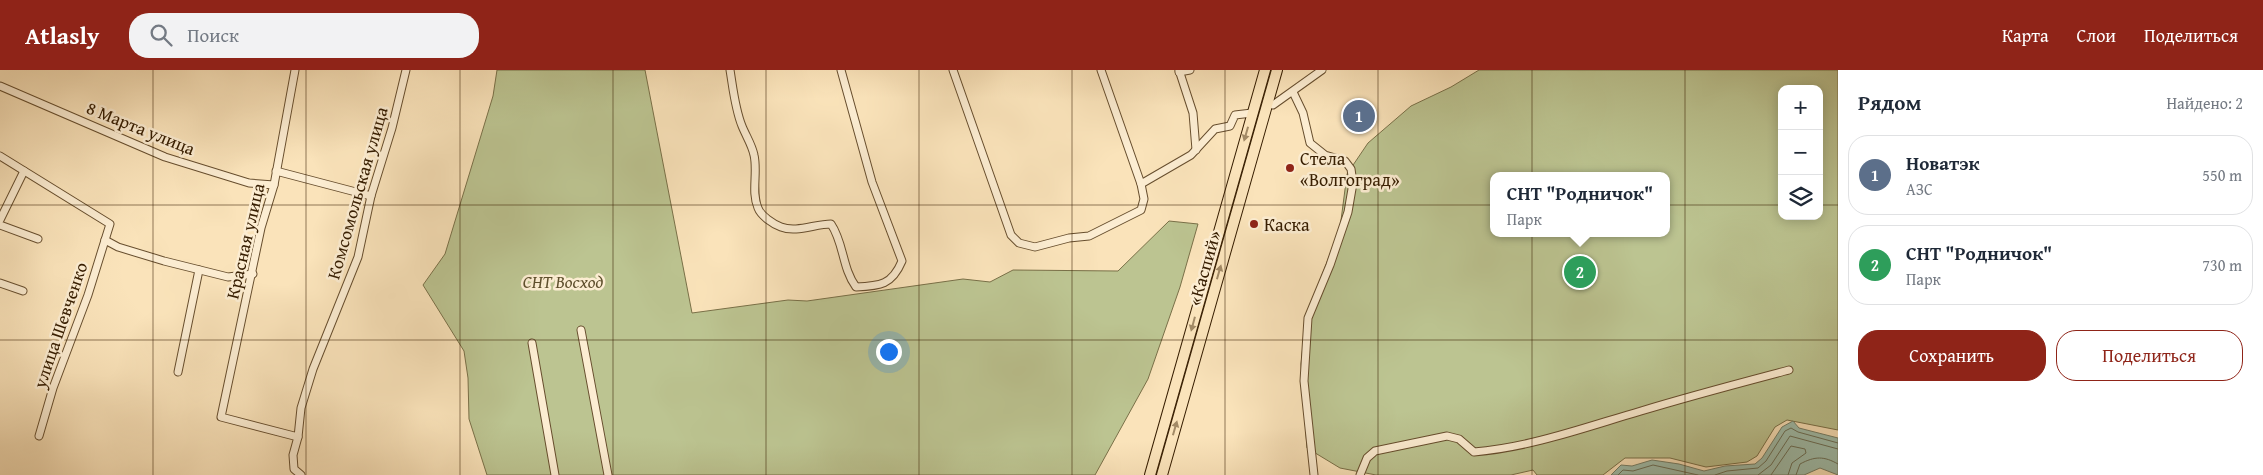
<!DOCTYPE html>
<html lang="ru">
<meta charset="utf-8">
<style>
body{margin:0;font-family:"Gentium Book Plus",serif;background:#f2f2f3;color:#1f2937}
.controls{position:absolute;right:15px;top:15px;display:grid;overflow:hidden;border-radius:10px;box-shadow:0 2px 12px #0003}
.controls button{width:45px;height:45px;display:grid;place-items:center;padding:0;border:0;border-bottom:1px solid #e0e1e3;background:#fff;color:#1f2937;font:25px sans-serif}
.you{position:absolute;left:888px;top:281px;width:18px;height:18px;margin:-12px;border:4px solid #fff;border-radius:50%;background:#1a73e8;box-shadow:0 0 0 8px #1a73e833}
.badge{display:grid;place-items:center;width:32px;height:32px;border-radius:50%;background:#8f2418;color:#fff;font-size:16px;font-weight:700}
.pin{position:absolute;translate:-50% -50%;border:2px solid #fff;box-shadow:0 1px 5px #0006}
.popup{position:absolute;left:1490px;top:102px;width:180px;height:65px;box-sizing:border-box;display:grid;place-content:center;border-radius:10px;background:#fff;filter:drop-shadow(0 1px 4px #0005);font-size:16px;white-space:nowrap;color:#747a83}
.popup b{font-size:19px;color:#1f2937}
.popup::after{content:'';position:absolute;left:50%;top:100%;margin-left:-10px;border:10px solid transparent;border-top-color:#fff}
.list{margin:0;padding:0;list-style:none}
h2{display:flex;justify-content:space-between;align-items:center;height:65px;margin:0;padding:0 20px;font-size:21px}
h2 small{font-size:16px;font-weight:400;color:#747a83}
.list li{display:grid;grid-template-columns:32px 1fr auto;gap:15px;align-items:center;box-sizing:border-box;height:80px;margin:0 10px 10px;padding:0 10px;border:1px solid #e0e1e3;border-radius:20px}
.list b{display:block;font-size:19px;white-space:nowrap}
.list p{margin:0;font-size:16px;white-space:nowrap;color:#747a83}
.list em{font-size:16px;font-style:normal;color:#747a83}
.actions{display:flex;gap:10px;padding:15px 20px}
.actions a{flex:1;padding:11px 0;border:1px solid #8f2418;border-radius:20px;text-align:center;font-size:18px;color:#8f2418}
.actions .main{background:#8f2418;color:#fff}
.icon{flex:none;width:28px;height:28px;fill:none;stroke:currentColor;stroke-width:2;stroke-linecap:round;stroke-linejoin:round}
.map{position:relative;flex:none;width:1838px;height:405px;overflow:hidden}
header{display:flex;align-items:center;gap:30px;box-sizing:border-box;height:70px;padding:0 25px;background:#8f2418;color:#fff}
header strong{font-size:24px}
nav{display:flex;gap:28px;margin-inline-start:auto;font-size:18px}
.search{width:350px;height:45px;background:#f2f2f3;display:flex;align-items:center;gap:12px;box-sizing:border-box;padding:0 18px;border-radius:20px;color:#747a83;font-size:19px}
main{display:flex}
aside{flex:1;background:#fff}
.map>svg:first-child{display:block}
</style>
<header>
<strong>Atlasly</strong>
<div class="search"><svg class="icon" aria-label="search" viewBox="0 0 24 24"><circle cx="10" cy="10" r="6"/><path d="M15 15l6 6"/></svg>Поиск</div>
<nav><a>Карта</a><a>Слои</a><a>Поделиться</a></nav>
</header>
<main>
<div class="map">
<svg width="1838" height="405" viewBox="0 0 1838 405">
<rect width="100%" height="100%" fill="#fae3ba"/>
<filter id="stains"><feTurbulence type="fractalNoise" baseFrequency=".004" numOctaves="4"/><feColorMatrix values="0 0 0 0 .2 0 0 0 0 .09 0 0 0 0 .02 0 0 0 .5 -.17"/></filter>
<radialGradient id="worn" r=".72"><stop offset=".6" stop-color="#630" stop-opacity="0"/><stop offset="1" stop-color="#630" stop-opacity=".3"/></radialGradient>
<g fill="#bcc491" stroke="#797048" fill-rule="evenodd">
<polygon points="497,0 645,0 692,243 788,230 807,231 963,209 990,212 1013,200 1118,201 1169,151 1198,154 1180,217 1148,309 1095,405 487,405 469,349 468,308 464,281 423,215 445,184 493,26"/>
<path d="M1479 0H1838V360L1787 350 1775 357 1757 386 1747 392 1706 397 1670 388H1625L1603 405H1537L1533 400 1511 405H1376L1340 398 1307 378 1301 294 1306 247 1340 158 1347 104 1368 73 1411 36 1451 17ZM1782 19H1819V146H1782ZM1494 106H1666V163H1494Z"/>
</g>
<polygon fill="#9fbeac" stroke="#757e67" points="1793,351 1799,358 1838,368 1838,405 1820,398 1804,405 1611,405 1621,395 1632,396 1652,390 1679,394 1704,401 1725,396 1755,394 1762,388 1782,357"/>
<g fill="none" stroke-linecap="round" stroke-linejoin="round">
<g stroke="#6a6e56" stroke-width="1">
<polyline points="1618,405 1623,400 1633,401 1653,395 1698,405"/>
<polyline points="1715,405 1727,401 1758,398 1766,391 1785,361 1791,358 1798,362 1838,373"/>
<polyline points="1758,405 1771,395 1790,366 1838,379"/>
<polyline points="1771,405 1791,376 1805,379 1806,383 1792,393 1788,405"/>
<path d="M1796 405 1800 394C1815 386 1824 386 1838 394"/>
</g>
<defs>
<g id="minor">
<polyline points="295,0 274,115 261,158 221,347 298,367"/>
<path d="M730 0C733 18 735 39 742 56 746 66 752 75 754 85 758 102 751 122 758 138 761 146 773 154 781 157 796 163 815 154 831 154 844 173 842 198 856 217 880 216 892 215 902 191L872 112 841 0"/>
<polyline points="953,0 1011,165 1019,173 1035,177 1069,168 1089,166 1141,140 1144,129 1141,114 1101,0"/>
<polyline points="1179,0 1193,43 1196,80"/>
<polyline points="1179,2 1190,0"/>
<polyline points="0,16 165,87 249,113 274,115"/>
<polyline points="1293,22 1303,43 1310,73 1325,85 1345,91 1351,99 1353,113 1348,142 1330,195 1308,248 1304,311 1314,405"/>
<polyline points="1268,33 1273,35 1322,0"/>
<polyline points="0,86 110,154 88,225 53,318 39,366"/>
<polyline points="276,101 371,126"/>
<polyline points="1141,114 1191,85 1215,59 1230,56 1235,45 1252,43"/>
<polyline points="0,150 24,101"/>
<polyline points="0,155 38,169"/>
<polyline points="105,170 118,177 164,191 228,207 253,204"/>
<polyline points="0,213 23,221"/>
<polyline points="581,260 608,405"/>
<polyline points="532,273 555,405"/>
<polyline points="178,302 199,200"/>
<polyline points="301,405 294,399 293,385 298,367 301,338 313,299 358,187 371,126 392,58 406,0"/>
<path d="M1360 405 1367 388 1375 381 1447 366 1459 369 1474 382C1532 377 1586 357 1641 341 1690 326 1740 313 1789 300"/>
</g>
<g id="highway">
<polyline points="1150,405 1265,0"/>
<polyline points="1162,405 1277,0"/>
</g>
</defs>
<use href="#minor" stroke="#674e2e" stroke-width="9"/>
<use href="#highway" stroke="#361d00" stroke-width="12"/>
<use href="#minor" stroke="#fcedd2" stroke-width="7"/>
<use href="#highway" stroke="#fae3ba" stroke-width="10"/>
</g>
<defs><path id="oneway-solid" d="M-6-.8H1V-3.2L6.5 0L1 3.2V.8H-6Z" transform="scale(1.25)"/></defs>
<g fill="#a28a66">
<use href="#oneway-solid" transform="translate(1246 64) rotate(106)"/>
<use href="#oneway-solid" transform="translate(1219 202) rotate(-74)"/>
<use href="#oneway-solid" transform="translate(1193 254) rotate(105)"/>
<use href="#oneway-solid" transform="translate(1175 358) rotate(-74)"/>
</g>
<path fill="none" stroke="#361d00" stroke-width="1" stroke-opacity="0.55" d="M153 0V405M306 0V405M460 0V405M613 0V405M766 0V405M919 0V405M1072 0V405M1225 0V405M1378 0V405M1532 0V405M1685 0V405M0 135H1782M1819 135H1838M0 270H1838"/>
<g fill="#8f2418" stroke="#fcedd2" stroke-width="2">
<circle cx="1290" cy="98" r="5"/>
<circle cx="1254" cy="154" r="5"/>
</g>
<g text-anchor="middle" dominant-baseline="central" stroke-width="5" stroke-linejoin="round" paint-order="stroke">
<g font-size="18" fill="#361d00" stroke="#fcedd2">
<text transform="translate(141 58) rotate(22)">8 Марта улица</text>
<text transform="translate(357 123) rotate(-74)">Комсомольская улица</text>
<text transform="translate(245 171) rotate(-77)">Красная улица</text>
<text transform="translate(1204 198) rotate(-74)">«Каспий»</text>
<text transform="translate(60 255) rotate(-71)">улица Шевченко</text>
</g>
<g font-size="18" fill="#361d00" stroke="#fcedd2" text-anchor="start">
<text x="1300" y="88">Стела<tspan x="1300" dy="21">«Волгоград»</tspan></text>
<text x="1264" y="154">Каска</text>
</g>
<g font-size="18" font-style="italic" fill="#5e4f2c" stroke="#fcedd2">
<text x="563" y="211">СНТ Восход</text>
</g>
</g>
<rect width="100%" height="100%" filter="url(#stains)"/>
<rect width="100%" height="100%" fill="url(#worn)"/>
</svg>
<div class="controls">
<button>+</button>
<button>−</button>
<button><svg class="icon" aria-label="layers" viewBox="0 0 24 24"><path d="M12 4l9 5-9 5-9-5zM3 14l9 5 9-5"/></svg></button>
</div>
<div class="you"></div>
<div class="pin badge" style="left:1359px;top:46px;background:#5c6f8a">1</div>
<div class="pin badge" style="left:1580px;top:202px;background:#2e9e5b">2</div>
<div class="popup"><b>СНТ &quot;Родничок&quot;</b>Парк</div>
</div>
<aside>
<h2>Рядом<small>Найдено: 2</small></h2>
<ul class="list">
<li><span class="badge" style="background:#5c6f8a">1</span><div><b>Новатэк</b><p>АЗС</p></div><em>550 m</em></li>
<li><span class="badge" style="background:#2e9e5b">2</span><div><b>СНТ &quot;Родничок&quot;</b><p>Парк</p></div><em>730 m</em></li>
</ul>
<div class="actions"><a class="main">Сохранить</a><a>Поделиться</a></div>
</aside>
</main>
